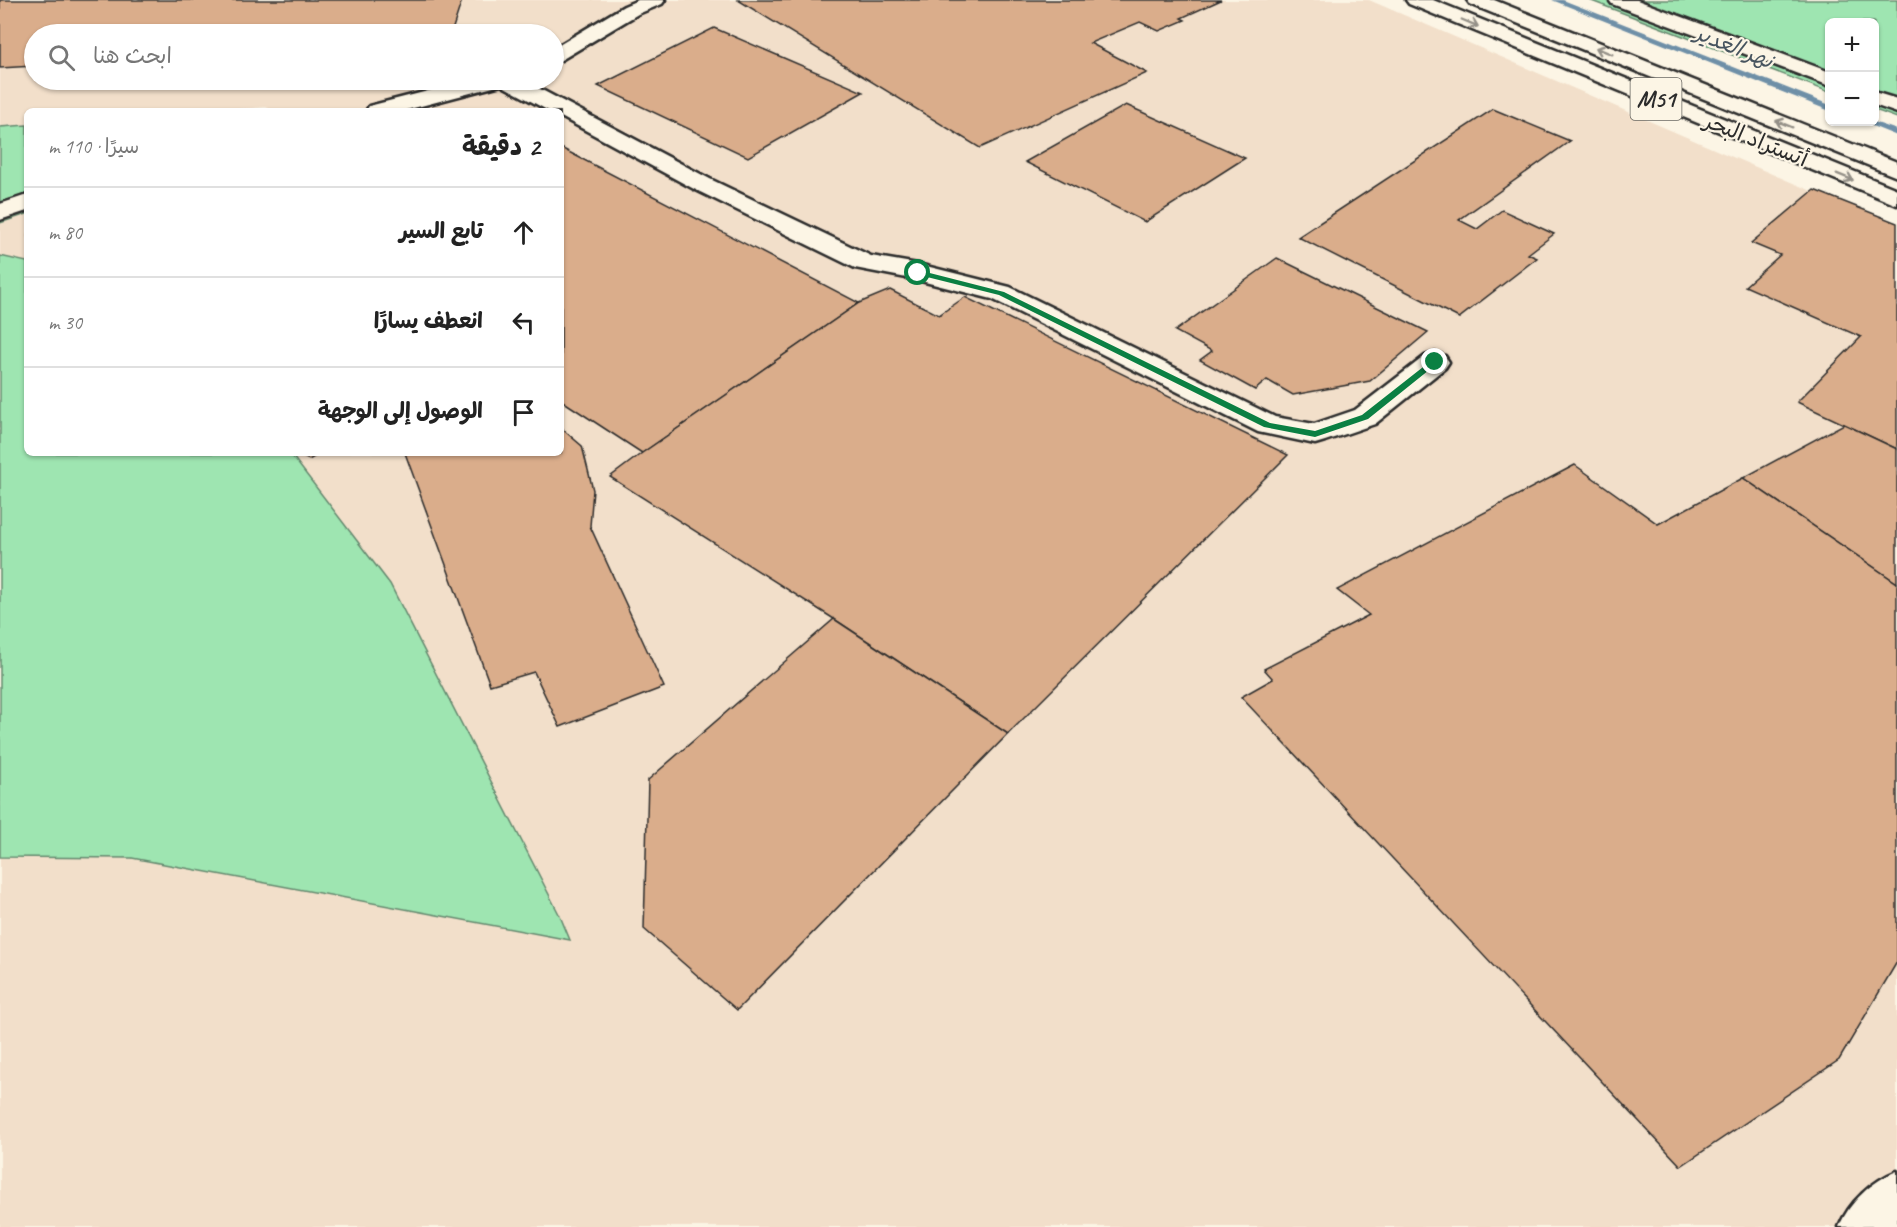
<!DOCTYPE html>
<html lang="ar">
<meta charset="utf-8">
<style>
body{margin:0;font-family:Caveat,"Playpen Sans Arabic",sans-serif;background:#f2f2f2;color:#222;direction:rtl}
.controls{position:absolute;right:18px;top:18px;display:grid;overflow:hidden;border-radius:9px;box-shadow:0 2px 4px #0004}
.controls button{width:54px;height:54px;display:grid;place-items:center;padding:0;border:0;border-bottom:2px solid #e0e0e0;background:#fff;color:#222;font:30px sans-serif}
.stop{position:absolute;width:18px;height:18px;margin:-14px;border:4px solid #0b8043;border-radius:50%;background:#fff}
.stop.end{background:#0b8043;border-color:#fff;box-shadow:0 2px 6px #0008}
.list{margin:0;padding:0;list-style:none}
h2{display:flex;justify-content:space-between;align-items:center;height:78px;margin:0;padding:0 24px;font-size:26px}
h2 small{font-size:20px;font-weight:400;color:#767676}
.list li{display:grid;grid-template-columns:39px 1fr auto;gap:18px;align-items:center;box-sizing:border-box;height:90px;padding:0 24px;border-top:2px solid #e0e0e0}
.list b{display:block;font-size:22px;white-space:nowrap}
.list em{font-size:20px;font-style:normal;color:#767676}
.icon{flex:none;width:33px;height:33px;fill:none;stroke:currentColor;stroke-width:2;stroke-linecap:round;stroke-linejoin:round}
.map{position:relative;flex:none;width:1897px;height:1227px;overflow:hidden;direction:ltr}
.search{position:absolute;background:#fff;box-shadow:0 2px 4px #0004;left:24px;top:24px;width:540px;height:66px;display:flex;align-items:center;gap:15px;box-sizing:border-box;padding:0 21px;border-radius:33px;color:#767676;font-size:22px}
.panel{position:absolute;background:#fff;box-shadow:0 2px 4px #0004;left:24px;top:108px;width:540px;height:348px;border-radius:9px;direction:rtl}
.map>svg:first-child{display:block}
</style>
<div class="map">
<svg width="1897" height="1227" viewBox="0 0 1897 1227">
<rect width="100%" height="100%" fill="#fcf5e5"/>
<filter id="ink" filterUnits="userSpaceOnUse"><feTurbulence type="fractalNoise" baseFrequency=".0167" numOctaves="2"/><feDisplacementMap in="SourceGraphic" scale="12" xChannelSelector="R" yChannelSelector="G"/><feConvolveMatrix kernelMatrix="1 2 1 2 8 2 1 2 1" color-interpolation-filters="sRGB"/></filter>
<g filter="url(#ink)">
<g fill="#f2dfca" fill-rule="evenodd">
<path d="M0 0H1369L1837 202 1897 224V1227H0V857L132 858 570 940 560 916 390 584 290 453H561V111H275L266 107 208 111H27V125L0 127ZM34 34H554V80H34Z"/>
<polygon points="27,214 27,262 0,256 0,223"/>
</g>
<g fill="#9ee5b1" stroke="#64886e" stroke-width="1.5">
<polygon points="1589,0 1897,0 1897,118 1875,110 1874,22 1830,22 1829,92"/>
<polygon points="27,125 27,214 0,223 0,127"/>
<polygon points="0,256 27,262 27,453 290,453 390,584 560,916 570,940 132,858 0,857"/>
</g>
<g fill="none" stroke-linecap="round" stroke-linejoin="round">
<g fill="#6e8fa7" fill-rule="evenodd">
<polygon points="1552,0 1563,0 1830,105 1830,111"/>
<polygon points="1862,122 1874,122 1897,130 1897,136"/>
</g>
</g>
<g fill="#daad8b" stroke="#2b2b2b" stroke-width="1.5">
<polygon points="0,0 462,0 451,34 34,34 34,66 0,68"/>
<polygon points="738,0 1221,0 1181,18 1185,20 1159,31 1140,22 1090,43 1147,73 980,148"/>
<polygon points="714,28 863,92 748,157 598,86"/>
<polygon points="1126,105 1245,158 1145,222 1025,162"/>
<polygon points="1493,109 1570,141 1459,220 1477,229 1502,210 1554,234 1528,254 1537,258 1459,318 1298,237"/>
<polygon points="561,148 859,303 642,453 561,400"/>
<polygon points="1814,190 1897,223 1897,449 1797,402 1861,337 1745,286 1780,255 1751,243"/>
<polygon points="1277,258 1428,332 1370,381 1293,395 1267,380 1255,390 1200,360 1212,351 1175,331"/>
<polygon points="890,290 939,315 965,297 1288,455 1008,734 834,619 610,477 642,453 859,303"/>
<polygon points="1844,424 1897,449 1897,583 1743,478"/>
<polygon points="561,428 582,446 593,490 590,526 664,687 560,727 534,672 490,685 405,453 561,453"/>
<polygon points="295,453 321,453 309,460"/>
<polygon points="1575,465 1658,524 1743,478 1897,583 1897,962 1839,1060 1681,1166 1241,697 1273,679 1264,669 1369,615 1337,590"/>
<polygon points="834,619 1008,734 737,1010 644,929 648,780"/>
</g>
<g fill="none" stroke-linecap="round" stroke-linejoin="round">
<defs>
<g id="minor">
<polygon points="638,0 665,0 662,4 638,14 561,60 554,62 554,48 624,6"/>
<polygon points="1609,0 1637,0 1830,72 1830,86 1612,4"/>
<polygon points="471,80 523,80 710,179 871,256 918,264 1010,287 1275,417 1314,424 1355,410 1425,356 1435,353 1445,356 1449,362 1445,368 1375,424 1325,441 1315,444 1258,432 992,299 917,280 855,268 694,189 561,117 561,111 549,111 501,85 402,111 366,111 369,106"/>
<polygon points="1874,92 1897,99 1897,113 1874,105"/>
<polygon points="27,195 27,211 0,220 0,204"/>
<path d="M1897 1171V1226L1839 1227C1849 1202 1872 1181 1897 1171Z"/>
</g>
<g id="highway">
<polygon points="1406,0 1433,0 1897,189 1897,205 1409,4"/>
<polygon points="1467,0 1494,0 1897,162 1897,177 1470,4"/>
</g>
</defs>
<use href="#minor" stroke="#2b2b2b" stroke-width="5"/>
<use href="#highway" stroke="#2b2b2b" stroke-width="5"/>
<use href="#minor" fill="#fcf5e5" fill-rule="evenodd"/>
<use href="#highway" fill="#fcf5e5" fill-rule="evenodd"/>
</g>
<defs><path id="oneway-shaft" d="M-6 0H5M1.5-3L5.5 0L1.5 3" fill="none" stroke-width="1.6" stroke-linecap="round" stroke-linejoin="round" transform="scale(1.5)"/></defs>
<g stroke="#949088">
<use href="#oneway-shaft" transform="translate(1470 23) rotate(23)"/>
<use href="#oneway-shaft" transform="translate(1604 51) rotate(-158)"/>
<use href="#oneway-shaft" transform="translate(1784 124) rotate(-158)"/>
<use href="#oneway-shaft" transform="translate(1845 177) rotate(22)"/>
</g>
</g>
<polygon fill="#0b8043" points="918,270 1004,292 1270,423 1315,431 1362,415 1432,360 1439,362 1368,419 1315,437 1264,427 999,295 915,274 915,271"/>
<g text-anchor="middle" dominant-baseline="central" stroke-width="4.5" stroke-linejoin="round" paint-order="stroke">
<g font-size="22" font-style="italic" fill="#47545f" stroke="#fcf5e5">
<text transform="translate(1734 47) rotate(22)">نهر الغدير</text>
</g>
<g font-size="22" fill="#2b2b2b" stroke="#fcf5e5">
<text transform="translate(1756 140) rotate(22)">أتستراد البحر</text>
</g>
<rect fill="#fcf5e5" stroke="#6a6863" stroke-width="1.5" x="1630.5" y="78" width="51" height="42" rx="4.5"/>
<g font-size="24" font-weight="bold" fill="#2b2b2b">
<text x="1656" y="99">M51</text>
</g>
</g>
</svg>
<div class="controls">
<button>+</button>
<button>−</button>
</div>
<div class="stop" style="left:918px;top:273px"></div>
<div class="stop end" style="left:1435px;top:362px"></div>
<div class="search"><svg class="icon" aria-label="search" viewBox="0 0 24 24"><circle cx="10" cy="10" r="6"/><path d="M15 15l6 6"/></svg>ابحث هنا</div>
<section class="panel">
<h2>2 دقيقة<small>سيرًا · 110 m</small></h2>
<ul class="list">
<li><svg class="icon" aria-label="ahead" viewBox="0 0 24 24"><path d="M12 20V5M6 11l6-6 6 6"/></svg><div><b>تابع السير</b></div><em>80 m</em></li>
<li><svg class="icon" aria-label="left" viewBox="0 0 24 24"><path d="M17 20v-9H6M10 6l-5 5 5 5"/></svg><div><b>انعطف يسارًا</b></div><em>30 m</em></li>
<li><svg class="icon" aria-label="arrive" viewBox="0 0 24 24"><path d="M6 21V4h12l-3 4 3 4H6"/></svg><div><b>الوصول إلى الوجهة</b></div></li>
</ul>
</section>
</div>
